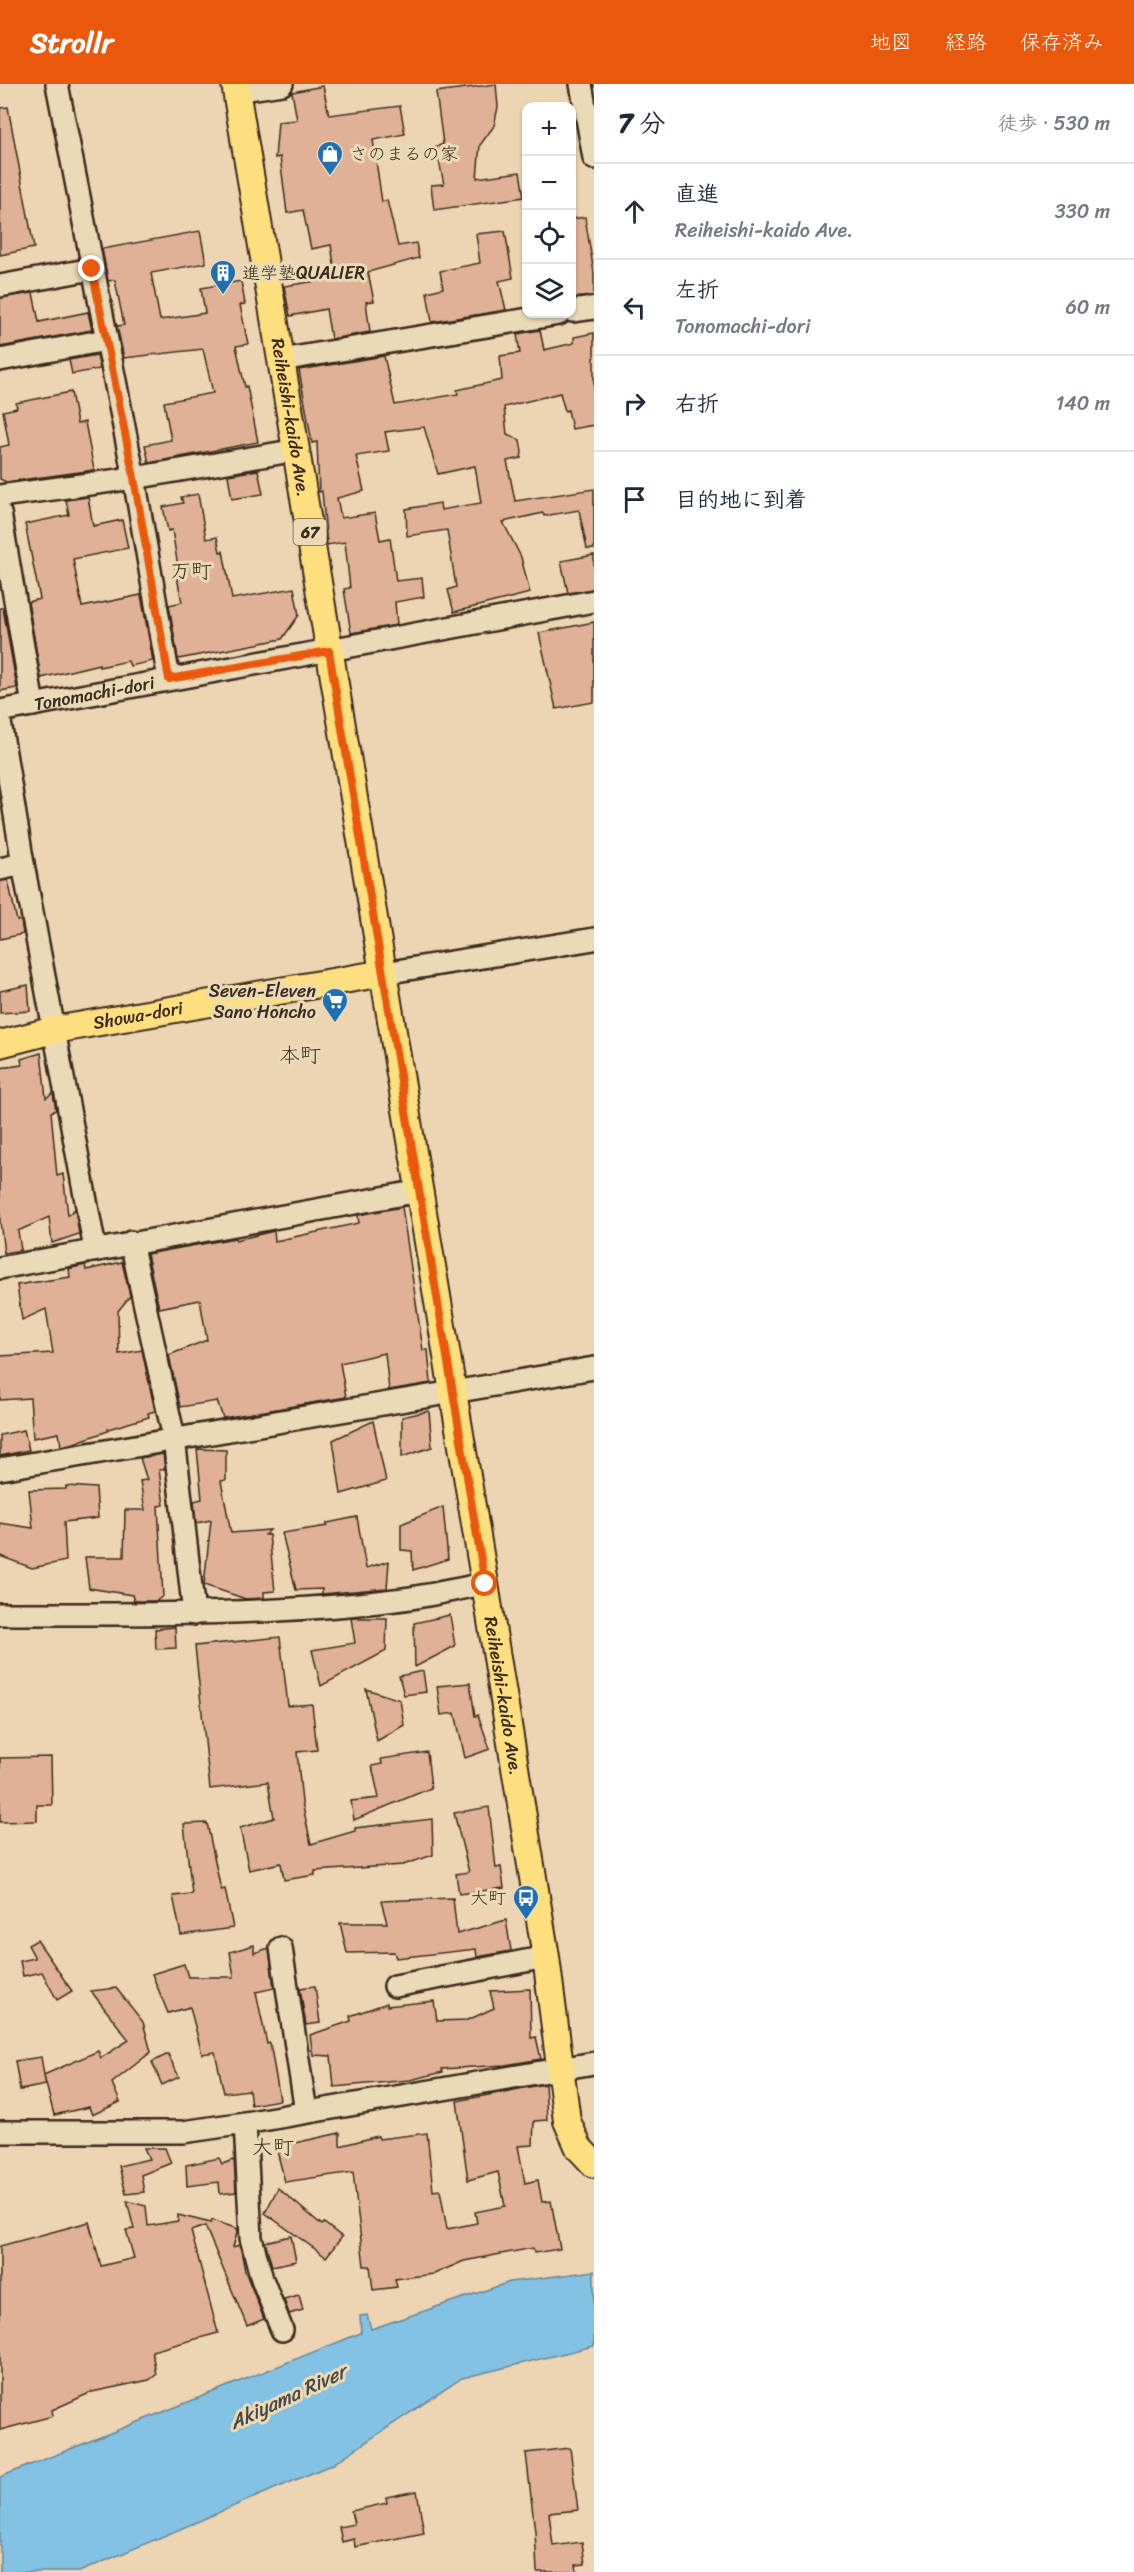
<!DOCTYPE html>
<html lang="ja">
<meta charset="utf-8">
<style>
body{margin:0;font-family:Sriracha,"Klee One",sans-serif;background:#f2f2f3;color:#1f2937}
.controls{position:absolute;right:18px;top:18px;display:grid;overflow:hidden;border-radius:12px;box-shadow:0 2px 4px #0004}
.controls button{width:54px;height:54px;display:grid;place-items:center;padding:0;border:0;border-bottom:2px solid #e0e1e3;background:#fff;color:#1f2937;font:30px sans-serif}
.stop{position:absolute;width:18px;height:18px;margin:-14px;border:4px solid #ea580c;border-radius:50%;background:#fff}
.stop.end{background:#ea580c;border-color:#fff;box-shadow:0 2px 6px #0008}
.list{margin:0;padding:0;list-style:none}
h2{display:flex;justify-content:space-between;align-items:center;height:78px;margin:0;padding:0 24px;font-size:26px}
h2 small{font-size:20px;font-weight:400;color:#747a83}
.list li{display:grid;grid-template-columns:39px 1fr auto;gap:18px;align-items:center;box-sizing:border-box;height:96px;padding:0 24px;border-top:2px solid #e0e1e3}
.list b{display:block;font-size:22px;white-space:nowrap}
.list p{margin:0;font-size:20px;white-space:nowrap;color:#747a83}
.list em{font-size:20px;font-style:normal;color:#747a83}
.icon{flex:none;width:33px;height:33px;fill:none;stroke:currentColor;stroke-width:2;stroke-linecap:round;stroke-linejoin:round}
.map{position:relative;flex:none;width:594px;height:2488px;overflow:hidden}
header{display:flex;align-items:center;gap:36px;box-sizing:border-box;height:84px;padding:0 30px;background:#ea580c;color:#fff}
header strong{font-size:28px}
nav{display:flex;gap:33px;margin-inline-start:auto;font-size:21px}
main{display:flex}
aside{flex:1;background:#fff}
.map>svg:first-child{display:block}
</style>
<header>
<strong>Strollr</strong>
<nav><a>地図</a><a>経路</a><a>保存済み</a></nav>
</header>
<main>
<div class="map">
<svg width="594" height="2488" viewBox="0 0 594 2488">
<rect width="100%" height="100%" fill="#edd5b4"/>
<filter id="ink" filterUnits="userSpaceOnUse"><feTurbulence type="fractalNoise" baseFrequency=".0167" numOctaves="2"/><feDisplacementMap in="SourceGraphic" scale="12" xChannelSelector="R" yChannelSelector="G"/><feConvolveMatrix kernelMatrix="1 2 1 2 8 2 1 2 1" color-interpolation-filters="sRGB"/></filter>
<g filter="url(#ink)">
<polygon fill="#84c2e4" stroke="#678595" stroke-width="1.5" points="594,2187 594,2262 462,2294 333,2380 79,2488 0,2488 0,2393 361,2249 360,2232 367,2231 371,2245 510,2198"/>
<g fill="#e0b197" stroke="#3b2a1e" stroke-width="1.5">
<polygon points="496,0 498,23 494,42 480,61 477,94 520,88 524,113 434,126 431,101 444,100 436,63 443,60 436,8"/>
<polygon points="323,2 329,31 400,22 405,50 373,56 382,118 387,116 398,162 416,159 419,174 368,188 374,217 366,218 370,248 331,255 326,225 290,232 284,202 336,194 331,161 311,165 303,126 287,129 280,73 275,74 278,38 297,36 292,8"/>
<polygon points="8,23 34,164 0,171 0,24"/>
<polygon points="585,133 594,189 594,212 572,214 572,135"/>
<polygon points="200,147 206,179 151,189 160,236 205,229 201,204 241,197 245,220 240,221 248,260 236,262 245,303 247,302 258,358 149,379 145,361 171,356 164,318 213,309 203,265 124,274 117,242 124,241 115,196 108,197 102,165"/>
<polygon points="505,147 513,194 499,197 506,226 432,238 427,208 443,204 440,187 480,179 476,150"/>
<polygon points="33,209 39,238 88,228 92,246 0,263 0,214"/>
<polygon points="540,246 544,266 574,259 574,253 594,249 594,341 572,345 568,326 565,327 560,309 504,323 507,350 520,356 522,368 521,374 507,377 515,417 594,405 594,465 587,465 579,426 544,432 543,429 503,438 521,473 530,509 454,528 448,506 456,503 447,446 407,452 406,425 440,419 441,426 481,419 475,382 438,390 424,343 385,348 389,367 356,372 364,407 337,414 341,434 375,429 380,456 390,454 396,497 422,494 424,513 395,518 397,541 351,549 344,505 350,504 345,458 327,461 322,407 319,408 317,358 312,359 299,286 384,272 395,321 458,310 457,306 502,296 500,272 520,269 517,250"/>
<polygon points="97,271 100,285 72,290 69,276"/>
<polygon points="71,308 77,340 85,338 94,386 6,398 0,395 0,363 9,361 3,327 17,324 16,319"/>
<polygon points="258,386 263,410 232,415 228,391"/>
<polygon points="198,410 206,455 217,453 220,468 223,467 232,515 294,504 299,531 282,555 178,575 169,521 182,518 175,484 178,483 172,446 168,447 163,423 183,419 181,413"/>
<polygon points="88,413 93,442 122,436 128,464 73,475 82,523 141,511 153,577 130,582 128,577 99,583 99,580 41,594 28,518 40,515 25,440 69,431 66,416"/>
<polygon points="594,471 594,505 568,509 561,477"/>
<polygon points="0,524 3,524 17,604 0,607"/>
<polygon points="594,538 594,618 556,625 539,549"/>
<polygon points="8,796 17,837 21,836 23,850 0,855 0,797"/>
<polygon points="28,901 30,927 0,929 0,907"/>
<polygon points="41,969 46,1014 53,1009 56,1026 51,1028 57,1092 63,1090 68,1131 75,1125 79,1150 52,1159 49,1133 18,1147 21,1166 4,1169 0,1137 0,984 22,981 21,975"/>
<polygon points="402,1123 423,1266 428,1266 431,1299 389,1306 385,1269 340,1279 346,1313 223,1334 217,1317 180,1323 169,1271 207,1256 200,1216 159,1224 147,1170 235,1154 236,1156 274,1147 275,1157 359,1139 358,1131"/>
<polygon points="122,1178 130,1212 118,1227 119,1270 142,1266 155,1327 148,1329 149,1333 108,1345 108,1347 74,1359 61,1362 59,1349 33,1354 30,1314 0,1316 0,1272 53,1269 46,1225 22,1236 17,1201 70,1193 69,1185 72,1184 85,1181 86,1186"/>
<polygon points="429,1327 432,1363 402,1373 402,1333"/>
<polygon points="373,1337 386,1397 341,1410 333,1356"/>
<polygon points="24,1346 29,1366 0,1372 0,1351"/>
<polygon points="197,1365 226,1366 226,1396 221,1397 231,1449 270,1446 265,1451 269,1451 275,1507 264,1508 264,1514 246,1515 204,1501 211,1436 196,1439 194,1417 202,1415"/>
<polygon points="163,1370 165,1385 159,1386 164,1421 158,1422 163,1512 156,1517 134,1517 132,1511 89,1504 85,1473 124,1473 125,1426 145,1426 140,1397 147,1396 140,1374"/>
<polygon points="66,1402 96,1404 98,1434 64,1438 66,1477 32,1484 0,1472 0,1439 33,1444 29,1406 66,1405"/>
<polygon points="443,1423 448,1475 413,1486 412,1467 401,1466 401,1440"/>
<polygon points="357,1433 366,1484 389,1477 387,1504 322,1510 322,1505 296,1506 282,1449 327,1442 327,1439"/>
<polygon points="450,1531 455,1562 415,1583 414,1539"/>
<polygon points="351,1534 387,1534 386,1567 321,1602 312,1566 355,1559"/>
<polygon points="175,1543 176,1564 156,1565 155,1545"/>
<polygon points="280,1553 288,1622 312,1620 317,1666 297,1668 302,1718 311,1760 355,1747 355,1744 432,1735 433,1771 403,1781 315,1787 315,1791 284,1796 281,1779 249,1786 240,1744 274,1734 268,1698 210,1705 195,1562"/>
<polygon points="423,1587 426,1608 404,1611 399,1592"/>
<polygon points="470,1599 475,1632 478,1631 490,1665 465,1674 455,1629 441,1631 437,1602"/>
<polygon points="366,1605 400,1616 404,1641 377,1657"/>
<polygon points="427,1668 431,1704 354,1736 351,1717 379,1714 372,1682 382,1680 381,1675"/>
<polygon points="51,1673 52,1721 37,1721 37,1737 0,1738 0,1674"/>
<polygon points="489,1723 496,1784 501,1783 504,1804 459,1810 456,1790 469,1788 454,1729"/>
<polygon points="207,1739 221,1806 225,1805 233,1844 181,1851 173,1812 192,1810 184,1740"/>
<polygon points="453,1814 457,1850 506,1836 511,1867 477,1873 476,1865 396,1874 394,1868 347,1869 340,1839 387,1839 381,1817"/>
<polygon points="37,1856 72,1907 57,1916 42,1888 23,1892 20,1877 35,1874 28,1861"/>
<polygon points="254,1861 254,1869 269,1864 274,1904 256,1908 267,1960 270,1959 280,2016 251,2021 249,2006 224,2009 215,1968 202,1970 190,1923 168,1929 152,1890 184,1880 188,1893 234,1893 230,1868"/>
<polygon points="315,1902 320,1939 306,1941 300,1904"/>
<polygon points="116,1904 143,1938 151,1968 112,1999 120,2018 92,2031 89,2023 54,2031 44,1992 46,2001 20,2006 15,1977 41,1973 44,1991 98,1967 101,1974 129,1956 91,1907"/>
<polygon points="530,1905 531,1954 536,1953 541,1975 505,1981 442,1985 443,1988 410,1996 334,2003 331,1972 313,1971 310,1951 351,1937 350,1932 387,1919 387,1922 434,1917 437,1937 468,1936 494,1924 490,1907"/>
<polygon points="168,1970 179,1993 162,2001 152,1978"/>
<polygon points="545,2000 547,2036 534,2037 533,2061 518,2062 525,2099 538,2096 542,2118 551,2117 560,2165 534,2169 533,2164 464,2177 434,2190 395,2195 397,2203 373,2206 370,2182 364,2182 353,2088 285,2098 276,2063 340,2049 340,2062 378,2052 379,2055 427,2049 433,2107 440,2106 447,2145 477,2139 475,2128 505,2122 498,2088 468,2096 457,2017"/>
<polygon points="144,2064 165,2064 171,2079 141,2091 144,2108 126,2110 119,2082 149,2075"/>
<polygon points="219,2074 222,2080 234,2076 236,2108 220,2110 219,2098 187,2102 186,2081"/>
<polygon points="278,2104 322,2141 324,2139 342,2153 326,2173 265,2129"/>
<polygon points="127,2117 146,2122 148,2142 178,2137 178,2131 211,2139 212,2136 238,2145 233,2163 240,2161 245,2187 264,2235 247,2242 205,2142 191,2147 218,2249 152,2267 156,2291 149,2296 92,2308 52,2326 53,2332 0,2346 0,2162 89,2138 101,2182 134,2174 126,2146 134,2145"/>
<polygon points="291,2152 296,2177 272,2182 265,2158"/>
<polygon points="299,2211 303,2226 289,2230 284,2215"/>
<polygon points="570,2364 578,2426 549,2429 553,2462 582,2458 585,2480 576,2481 577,2488 537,2488 535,2448 526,2369"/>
<polygon points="417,2407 424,2449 355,2463 354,2455 342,2458 339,2443 354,2440 351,2427 387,2419 386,2413"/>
</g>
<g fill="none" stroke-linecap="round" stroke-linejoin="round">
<defs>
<g id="minor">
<polyline points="57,0 134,394 169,595"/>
<polyline points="581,0 594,74"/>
<polyline points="236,7 282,0"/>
<polyline points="0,202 92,185"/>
<polyline points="572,227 594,224"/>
<polyline points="0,276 106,256"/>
<polyline points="281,276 559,230"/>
<polyline points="0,412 134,394 297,366"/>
<polyline points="0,429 33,621"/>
<path id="s1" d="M0 627 594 517"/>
<polyline points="0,638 23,780 95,1165"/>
<polyline points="0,785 23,780"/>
<polyline points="384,889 594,855"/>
<polyline points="131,1158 174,1354 194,1530"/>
<polyline points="0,1184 420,1107"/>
<polyline points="0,1385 594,1284"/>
<path d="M0 1530C132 1530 264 1532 395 1516 425 1513 455 1505 485 1500"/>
<polyline points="281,1864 306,2028"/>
<polyline points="395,1902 546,1873"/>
<polyline points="245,2039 251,2154 262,2195 282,2246"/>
<polyline points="0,2048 183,2048 245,2039 594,1979"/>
</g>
<g id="major">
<path id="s2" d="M235 0 485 1500 546 1873 567 2037 579 2064 594 2080"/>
<path id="s3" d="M0 960 54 946 384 889"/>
</g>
</defs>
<use href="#minor" stroke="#3b2a1e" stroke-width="26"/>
<use href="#major" stroke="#3b2a1e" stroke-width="30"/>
<use href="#minor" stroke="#ebdab7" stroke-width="21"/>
<use href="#major" stroke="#fddf80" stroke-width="26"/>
</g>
</g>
<g fill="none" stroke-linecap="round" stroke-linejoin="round" filter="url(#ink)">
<polyline stroke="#ea580c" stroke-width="8" points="92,185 134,394 169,595 329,567 485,1500"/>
</g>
<defs>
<symbol id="shop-pin" viewBox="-11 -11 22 30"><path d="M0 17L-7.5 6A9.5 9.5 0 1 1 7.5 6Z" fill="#1f6fb2" stroke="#ebdab7"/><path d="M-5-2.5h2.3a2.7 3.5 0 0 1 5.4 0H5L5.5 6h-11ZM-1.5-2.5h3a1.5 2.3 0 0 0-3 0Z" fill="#fff"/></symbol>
<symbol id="building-pin" viewBox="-11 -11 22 30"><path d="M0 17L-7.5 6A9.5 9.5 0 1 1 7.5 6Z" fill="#1f6fb2" stroke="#ebdab7"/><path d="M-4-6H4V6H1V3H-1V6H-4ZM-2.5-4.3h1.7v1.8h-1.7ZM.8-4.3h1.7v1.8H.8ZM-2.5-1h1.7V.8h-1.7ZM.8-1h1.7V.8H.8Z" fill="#fff"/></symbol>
<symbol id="supermarket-pin" viewBox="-11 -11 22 30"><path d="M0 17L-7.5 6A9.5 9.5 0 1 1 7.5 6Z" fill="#1f6fb2" stroke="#ebdab7"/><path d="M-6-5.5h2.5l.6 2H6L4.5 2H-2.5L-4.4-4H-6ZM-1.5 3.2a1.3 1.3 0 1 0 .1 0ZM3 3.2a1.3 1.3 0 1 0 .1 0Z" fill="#fff"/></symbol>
<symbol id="bus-pin" viewBox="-11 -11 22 30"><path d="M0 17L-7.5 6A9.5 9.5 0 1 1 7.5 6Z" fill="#1f6fb2" stroke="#ebdab7"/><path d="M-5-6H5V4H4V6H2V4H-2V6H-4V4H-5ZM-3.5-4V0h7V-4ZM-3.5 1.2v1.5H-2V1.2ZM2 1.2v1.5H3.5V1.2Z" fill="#fff"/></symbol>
</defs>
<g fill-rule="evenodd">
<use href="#shop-pin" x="315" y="55" width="30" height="40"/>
<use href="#building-pin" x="208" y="174" width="30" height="40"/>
<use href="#supermarket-pin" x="320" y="902" width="30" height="40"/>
<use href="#bus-pin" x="511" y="1799" width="30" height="40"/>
</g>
<g text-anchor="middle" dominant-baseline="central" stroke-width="6" stroke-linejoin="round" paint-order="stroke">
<rect fill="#ebdab7" stroke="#705f4c" stroke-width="1.5" x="293.5" y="435" width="33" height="26" rx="4.5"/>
<g font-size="16" font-weight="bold" fill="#3b2a1e">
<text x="310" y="448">67</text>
</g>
<g font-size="18" fill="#3b2a1e" stroke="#ebdab7" text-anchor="start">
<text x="350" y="70">さのまるの家</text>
<text x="242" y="189">進学塾QUALIER</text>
<text x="316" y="907" text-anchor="end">Seven-Eleven<tspan x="316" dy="21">Sano Honcho</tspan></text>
<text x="506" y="1814" text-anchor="end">大町</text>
</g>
<g font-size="18" fill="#3b2a1e" stroke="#ebdab7">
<text stroke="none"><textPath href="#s2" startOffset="338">Reiheishi-kaido Ave.</textPath></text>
<text stroke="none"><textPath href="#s1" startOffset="96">Tonomachi-dori</textPath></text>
<text stroke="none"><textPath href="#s3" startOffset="141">Showa-dori</textPath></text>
<text stroke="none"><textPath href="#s2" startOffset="1634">Reiheishi-kaido Ave.</textPath></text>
</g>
<g font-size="20" font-style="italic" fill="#4a4846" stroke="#ebdab7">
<text transform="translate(288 2313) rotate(-25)">Akiyama River</text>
</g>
<g font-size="21" fill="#3b2a1e" stroke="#ebdab7">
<text x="191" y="487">万町</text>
<text x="300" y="971">本町</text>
<text x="273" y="2063">大町</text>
</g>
</g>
</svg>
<div class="controls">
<button>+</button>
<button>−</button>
<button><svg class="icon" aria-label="locate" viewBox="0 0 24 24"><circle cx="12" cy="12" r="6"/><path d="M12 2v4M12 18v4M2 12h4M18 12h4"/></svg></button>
<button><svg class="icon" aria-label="layers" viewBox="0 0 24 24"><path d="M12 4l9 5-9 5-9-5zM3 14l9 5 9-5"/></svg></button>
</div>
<div class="stop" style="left:485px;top:1500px"></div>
<div class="stop end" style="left:92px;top:185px"></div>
</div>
<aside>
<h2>7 分<small>徒歩 · 530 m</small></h2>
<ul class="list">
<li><svg class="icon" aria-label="ahead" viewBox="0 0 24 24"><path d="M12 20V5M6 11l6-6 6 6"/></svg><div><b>直進</b><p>Reiheishi-kaido Ave.</p></div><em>330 m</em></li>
<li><svg class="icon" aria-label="left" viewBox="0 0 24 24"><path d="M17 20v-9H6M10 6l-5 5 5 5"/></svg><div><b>左折</b><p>Tonomachi-dori</p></div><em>60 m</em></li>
<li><svg class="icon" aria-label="right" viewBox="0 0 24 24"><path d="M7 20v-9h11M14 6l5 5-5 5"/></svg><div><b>右折</b></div><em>140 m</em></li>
<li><svg class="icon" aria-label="arrive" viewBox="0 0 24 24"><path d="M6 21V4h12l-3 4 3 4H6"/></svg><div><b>目的地に到着</b></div></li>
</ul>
</aside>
</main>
